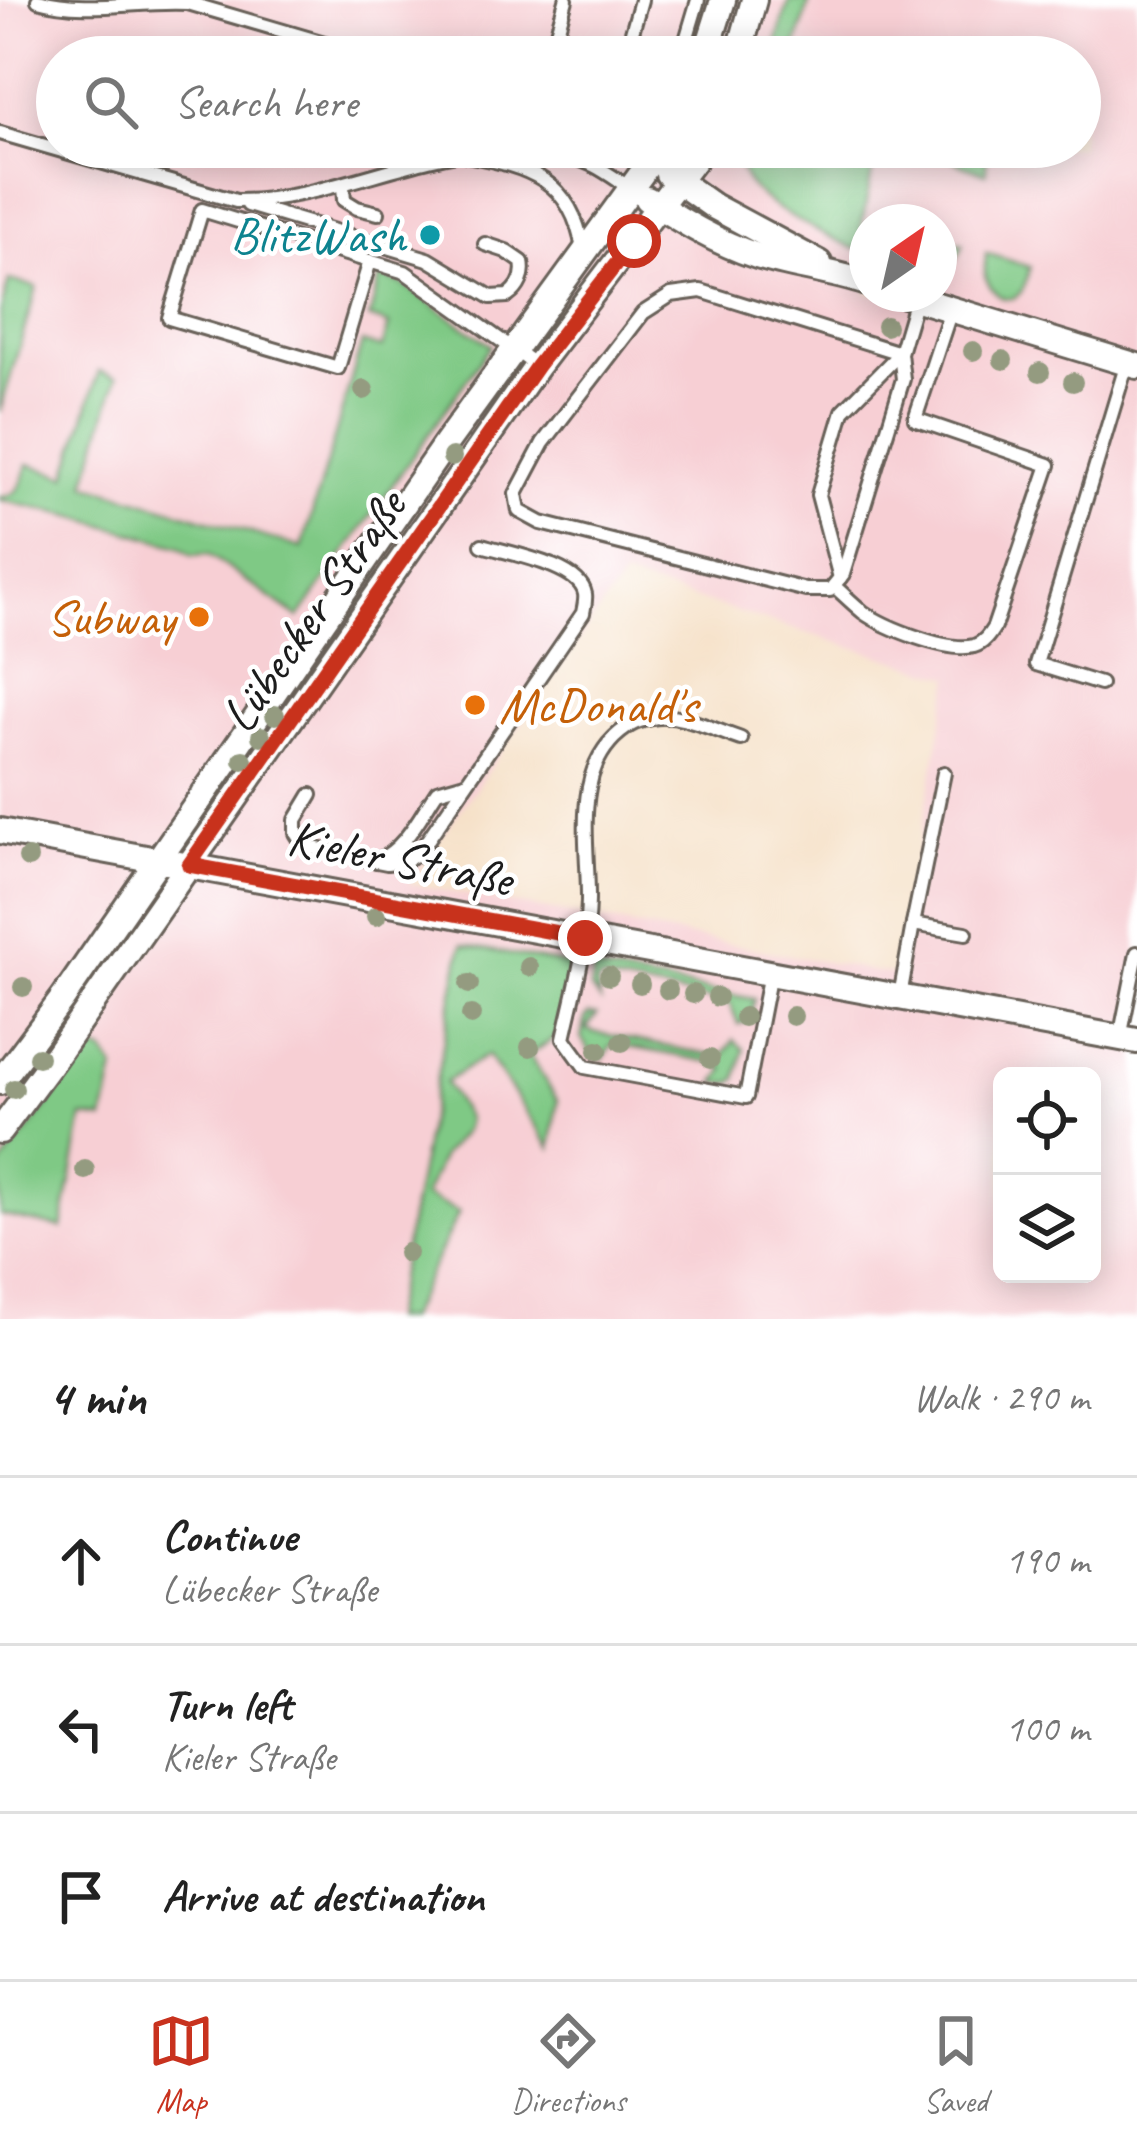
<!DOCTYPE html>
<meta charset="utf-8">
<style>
body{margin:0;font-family:Caveat,sans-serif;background:#f2f2f2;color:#222}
.controls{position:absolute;right:36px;bottom:36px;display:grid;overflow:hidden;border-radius:18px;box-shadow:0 6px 30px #0003}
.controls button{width:108px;height:108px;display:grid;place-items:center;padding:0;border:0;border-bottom:3px solid #e0e0e0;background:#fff;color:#222;font:60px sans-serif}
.compass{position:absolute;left:849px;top:204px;width:108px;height:108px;border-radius:50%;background:#fff;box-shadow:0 6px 30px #0003;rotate:34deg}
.stop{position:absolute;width:36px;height:36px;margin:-27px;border:9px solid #c8321e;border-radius:50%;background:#fff}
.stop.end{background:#c8321e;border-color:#fff;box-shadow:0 3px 12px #0008}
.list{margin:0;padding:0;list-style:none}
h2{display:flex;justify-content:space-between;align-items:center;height:156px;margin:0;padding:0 48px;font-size:51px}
h2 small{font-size:39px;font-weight:400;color:#767676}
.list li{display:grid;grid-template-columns:78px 1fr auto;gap:36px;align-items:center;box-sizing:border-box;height:168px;padding:0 48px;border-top:3px solid #e0e0e0}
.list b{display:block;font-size:45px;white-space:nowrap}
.list p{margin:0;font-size:39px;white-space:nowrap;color:#767676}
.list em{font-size:39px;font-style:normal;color:#767676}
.icon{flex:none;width:66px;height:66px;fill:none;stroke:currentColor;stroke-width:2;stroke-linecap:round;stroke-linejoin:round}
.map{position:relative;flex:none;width:1137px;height:1319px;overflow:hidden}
.search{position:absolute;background:#fff;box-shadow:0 6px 30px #0003;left:36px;right:36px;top:36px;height:132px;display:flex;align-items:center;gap:30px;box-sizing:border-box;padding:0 42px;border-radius:66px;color:#767676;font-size:45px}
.sheet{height:660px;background:#fff}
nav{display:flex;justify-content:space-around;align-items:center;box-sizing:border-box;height:168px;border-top:3px solid #e0e0e0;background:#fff;font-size:33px;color:#767676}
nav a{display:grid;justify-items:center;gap:6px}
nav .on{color:#c8321e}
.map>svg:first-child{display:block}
</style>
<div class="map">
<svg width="1137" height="1319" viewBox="0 0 1137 1319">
<rect width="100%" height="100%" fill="#fff"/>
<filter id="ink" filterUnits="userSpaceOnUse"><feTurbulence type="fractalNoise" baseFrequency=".00833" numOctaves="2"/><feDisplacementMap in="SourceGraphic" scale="24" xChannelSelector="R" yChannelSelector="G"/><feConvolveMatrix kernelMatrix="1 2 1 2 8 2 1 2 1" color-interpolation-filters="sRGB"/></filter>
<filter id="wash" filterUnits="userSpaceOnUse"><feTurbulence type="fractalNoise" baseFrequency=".004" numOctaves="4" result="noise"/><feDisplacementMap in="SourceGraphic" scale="48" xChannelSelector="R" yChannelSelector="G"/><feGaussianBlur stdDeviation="2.7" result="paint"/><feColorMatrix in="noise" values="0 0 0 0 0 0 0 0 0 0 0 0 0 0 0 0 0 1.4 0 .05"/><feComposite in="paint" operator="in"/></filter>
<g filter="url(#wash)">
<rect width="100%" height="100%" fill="#f6e1c8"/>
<path fill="#f7cfd4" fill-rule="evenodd" d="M0 0H1137V1319H0ZM57 57H1080V147H57ZM867 222H939V294H867ZM623 577 951 677 894 975 409 884ZM1002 1076H1092V1274H1002Z"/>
<g fill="#7fc985" stroke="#4e7250" stroke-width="3">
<polygon points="789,0 810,0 793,57 772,57"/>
<path d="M849 147 859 150 861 147H896L876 151 857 250C825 233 770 212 749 184 740 173 738 161 736 148Z"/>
<polygon points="931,147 987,147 986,173 965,166"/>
<path d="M939 237 963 245C958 258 952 267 939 273Z"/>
<path d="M986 253 1030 267C1028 275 1026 288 1019 294 1005 308 986 288 985 273 984 266 986 260 986 253Z"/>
<path d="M380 277 403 284 491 345 299 618 208 554 192 555 180 546 72 516 0 500V497C20 495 23 482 28 464L67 476 99 371 117 377 86 484 302 548 362 342 382 348 389 325 369 318Z"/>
<polygon points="9,280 37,287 0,412 0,313"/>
<polygon points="462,945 573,966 558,1036 529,1055 558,1101 551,1148 487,1055 445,1082 467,1119 464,1131 442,1156 424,1196 459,1212 407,1319 391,1319"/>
<polygon points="594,970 754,999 750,1021 738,1024 729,1003 602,980 597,984 600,1000 590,988"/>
<polygon points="589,1014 597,1015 586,1029 593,1032 721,1057 734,1040 744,1049 737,1079 730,1083 716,1082 725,1069 717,1063 613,1044 602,1060 594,1058 581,1038 585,1019"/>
<polygon points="94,1049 104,1052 115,1069 104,1120 83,1117 62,1228 0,1215 0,1167 88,1052"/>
</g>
</g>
<g filter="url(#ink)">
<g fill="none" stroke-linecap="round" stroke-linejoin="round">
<defs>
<g id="lane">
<path d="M38 0C87 14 138 0 188 3L372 57"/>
<polyline points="550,57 566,0"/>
<polyline points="625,57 641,0"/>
<polyline points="681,57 698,0"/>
<path d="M0 133 236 201C354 202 476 112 593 165 607 172 620 182 633 190"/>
<polyline points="630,147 651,161"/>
<path d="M466 155C529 167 572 179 583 250"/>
<polyline points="343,186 344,200 357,208 378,213"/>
<path d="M248 205 428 259 491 297 508 296C519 288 525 276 522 262L506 251 485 244"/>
<polyline points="370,261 338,368 169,318 202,210 405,272 537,366"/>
<polyline points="900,353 701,291 671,295 643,313 543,443 516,494 519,511 541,523 806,590 830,590 843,574 903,379 900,353 916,299"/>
<polyline points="840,578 818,495 843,411 900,353"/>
<path d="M834 586C843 594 853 604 863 612 884 627 948 653 974 646 984 643 989 635 994 627L1049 465 915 419 951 310"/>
<polyline points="1100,684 1036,664 1127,363"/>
<path d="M741 739C720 732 690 718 670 717 656 716 636 720 626 728 570 766 589 843 588 901 587 947 574 993 564 1038L585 1067 746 1097 770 973"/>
<path d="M311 795 296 820V833L301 841 312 848 387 863 403 861 418 854 583 613C584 607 586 600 585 594 580 565 507 553 482 545"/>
<path d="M377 861C406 848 420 816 437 791L465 783"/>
<polyline points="913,924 944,773"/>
<polyline points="900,996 913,924 966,933"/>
<polyline points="1120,1038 1137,953"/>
</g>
<g id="street">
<polyline points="705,57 723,0"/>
<polyline points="738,57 754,0"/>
<polyline points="668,174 713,206 819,263"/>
<path d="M647 199C682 221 717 243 757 256 793 267 831 271 867 283"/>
<polyline points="901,294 1137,366"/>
<polyline points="0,831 1137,1041"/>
<polyline points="0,1082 63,998 446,443 661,147"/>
<polyline points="0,1131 55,1057 537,366 704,147"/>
</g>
</defs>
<use href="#lane" stroke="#686158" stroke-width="18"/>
<use href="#street" stroke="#686158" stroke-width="30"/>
<use href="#lane" stroke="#fff" stroke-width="12"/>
<use href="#street" stroke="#fff" stroke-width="24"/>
</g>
<g fill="#949b80">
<circle cx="886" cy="326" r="10"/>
<circle cx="973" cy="351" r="10"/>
<circle cx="1003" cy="360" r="10"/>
<circle cx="1040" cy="372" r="10"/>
<circle cx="1073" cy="382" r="10"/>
<circle cx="364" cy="390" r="10"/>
<circle cx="452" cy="457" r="10"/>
<circle cx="275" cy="715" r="10"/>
<circle cx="261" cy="736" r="10"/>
<circle cx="243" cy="760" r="10"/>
<circle cx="28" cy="858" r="10"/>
<circle cx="376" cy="916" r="10"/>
<circle cx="529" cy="967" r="10"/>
<circle cx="609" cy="976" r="10"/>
<circle cx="469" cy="984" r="10"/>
<circle cx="640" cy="984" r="10"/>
<circle cx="23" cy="987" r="10"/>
<circle cx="668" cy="990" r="10"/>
<circle cx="693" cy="994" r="10"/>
<circle cx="717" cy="997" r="10"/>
<circle cx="471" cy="1015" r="10"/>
<circle cx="793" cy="1016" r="10"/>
<circle cx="744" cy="1017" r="10"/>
<circle cx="622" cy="1042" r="10"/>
<circle cx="530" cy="1047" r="10"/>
<circle cx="598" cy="1050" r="10"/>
<circle cx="38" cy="1057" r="10"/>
<circle cx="710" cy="1059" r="10"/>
<circle cx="14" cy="1089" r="10"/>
<circle cx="85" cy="1170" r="10"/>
<circle cx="407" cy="1253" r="10"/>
</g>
</g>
<g fill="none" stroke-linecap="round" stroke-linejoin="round" filter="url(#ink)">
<polyline stroke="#c8321e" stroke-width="15" points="585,938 189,865 537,366 634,241"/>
</g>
<circle fill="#0f9aa8" stroke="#fff" stroke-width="4.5" cx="430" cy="235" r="12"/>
<g fill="#e8710a" stroke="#fff" stroke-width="4.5">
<circle cx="199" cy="617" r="12"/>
<circle cx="475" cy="705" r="12"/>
</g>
<g text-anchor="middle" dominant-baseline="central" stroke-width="9" stroke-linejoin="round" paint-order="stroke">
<g font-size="51" fill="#0d838f" stroke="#fff" text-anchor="end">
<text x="406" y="235">BlitzWash</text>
</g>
<g font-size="51" fill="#1c1c1c" stroke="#fff">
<text transform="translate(313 611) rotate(-55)">Lübecker Straße</text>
<text transform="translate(400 858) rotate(11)">Kieler Straße</text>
</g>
<g font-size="51" fill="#c56008" stroke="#fff" text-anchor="end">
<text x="175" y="617">Subway</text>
<text x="499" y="705" text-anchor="start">McDonald's</text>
</g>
</g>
</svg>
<div class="controls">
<button><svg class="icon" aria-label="locate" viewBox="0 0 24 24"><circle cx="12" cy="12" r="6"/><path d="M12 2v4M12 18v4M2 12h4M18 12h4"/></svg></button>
<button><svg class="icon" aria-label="layers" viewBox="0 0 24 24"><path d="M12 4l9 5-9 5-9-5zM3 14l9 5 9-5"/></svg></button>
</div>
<svg class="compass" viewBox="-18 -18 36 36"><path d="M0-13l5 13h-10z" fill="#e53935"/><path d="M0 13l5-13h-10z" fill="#767676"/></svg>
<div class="stop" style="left:634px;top:241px"></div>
<div class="stop end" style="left:585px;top:938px"></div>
<div class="search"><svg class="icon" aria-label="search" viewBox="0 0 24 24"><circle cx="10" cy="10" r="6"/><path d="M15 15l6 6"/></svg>Search here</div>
</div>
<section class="sheet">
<h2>4 min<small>Walk · 290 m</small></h2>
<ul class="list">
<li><svg class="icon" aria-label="ahead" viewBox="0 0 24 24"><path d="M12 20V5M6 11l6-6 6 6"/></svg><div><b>Continue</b><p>Lübecker Straße</p></div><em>190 m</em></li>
<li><svg class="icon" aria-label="left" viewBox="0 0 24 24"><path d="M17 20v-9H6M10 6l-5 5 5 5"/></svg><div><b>Turn left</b><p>Kieler Straße</p></div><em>100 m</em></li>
<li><svg class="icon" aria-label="arrive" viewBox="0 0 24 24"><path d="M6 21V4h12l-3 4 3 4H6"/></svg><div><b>Arrive at destination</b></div></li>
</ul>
</section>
<nav>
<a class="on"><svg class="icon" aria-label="map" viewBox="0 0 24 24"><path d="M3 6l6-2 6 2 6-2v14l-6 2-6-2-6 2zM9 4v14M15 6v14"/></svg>Map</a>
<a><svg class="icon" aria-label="directions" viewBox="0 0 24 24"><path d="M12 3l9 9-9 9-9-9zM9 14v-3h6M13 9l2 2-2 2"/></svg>Directions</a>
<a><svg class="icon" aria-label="saved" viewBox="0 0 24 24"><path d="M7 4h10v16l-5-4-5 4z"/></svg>Saved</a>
</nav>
